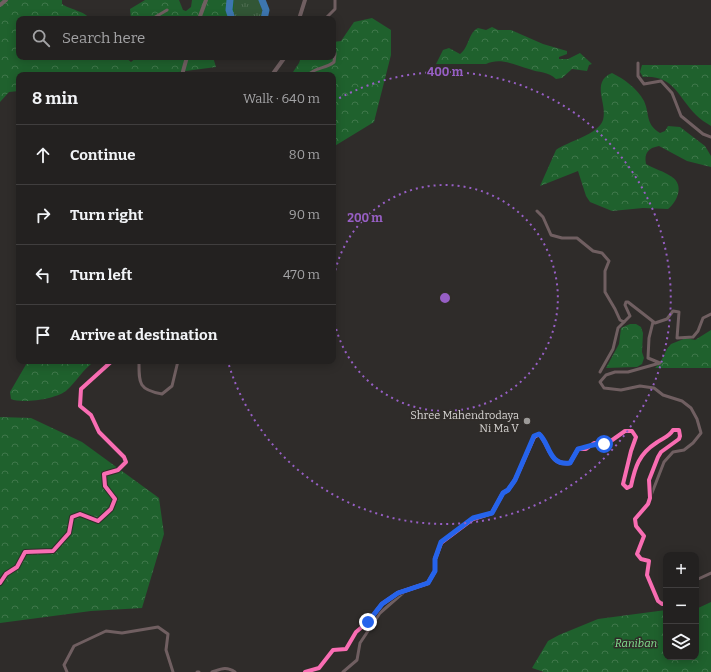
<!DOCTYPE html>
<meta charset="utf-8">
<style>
body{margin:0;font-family:Bitter,serif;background:#2b2929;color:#f1f3f6}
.controls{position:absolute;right:12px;bottom:12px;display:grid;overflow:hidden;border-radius:8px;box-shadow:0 2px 10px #0003}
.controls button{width:36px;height:36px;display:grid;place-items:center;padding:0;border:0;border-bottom:1px solid #403e3e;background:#232120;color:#f1f3f6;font:20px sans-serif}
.stop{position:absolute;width:12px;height:12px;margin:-9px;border:3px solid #2563eb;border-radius:50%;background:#fff}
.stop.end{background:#2563eb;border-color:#fff;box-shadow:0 1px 4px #0008}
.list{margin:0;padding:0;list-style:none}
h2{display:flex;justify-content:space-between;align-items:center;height:52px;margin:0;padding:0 16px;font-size:17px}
h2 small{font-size:13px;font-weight:400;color:#a3a3a5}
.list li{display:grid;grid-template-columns:26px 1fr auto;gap:12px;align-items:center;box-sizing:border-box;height:60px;padding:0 16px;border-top:1px solid #403e3e}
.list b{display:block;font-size:15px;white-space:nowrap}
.list em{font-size:13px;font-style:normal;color:#a3a3a5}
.icon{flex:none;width:22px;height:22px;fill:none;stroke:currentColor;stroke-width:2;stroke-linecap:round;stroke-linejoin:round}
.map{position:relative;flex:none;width:711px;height:672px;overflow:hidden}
.search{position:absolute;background:#232120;box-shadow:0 2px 10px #0003;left:16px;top:16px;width:320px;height:44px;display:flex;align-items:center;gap:10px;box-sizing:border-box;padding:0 14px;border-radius:8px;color:#a3a3a5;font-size:15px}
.panel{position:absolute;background:#232120;box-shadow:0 2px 10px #0003;left:16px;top:72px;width:320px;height:292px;border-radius:8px}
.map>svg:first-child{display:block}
</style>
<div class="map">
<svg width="711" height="672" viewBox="0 0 711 672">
<defs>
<pattern id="grass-tufts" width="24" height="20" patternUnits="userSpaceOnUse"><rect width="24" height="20" fill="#325636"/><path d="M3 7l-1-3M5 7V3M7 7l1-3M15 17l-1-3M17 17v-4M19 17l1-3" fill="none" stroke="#4f6d52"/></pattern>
<pattern id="forest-crowns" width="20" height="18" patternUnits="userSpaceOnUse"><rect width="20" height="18" fill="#1f612d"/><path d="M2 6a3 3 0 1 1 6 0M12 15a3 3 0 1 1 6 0" fill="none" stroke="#3f774b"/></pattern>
</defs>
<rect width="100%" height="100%" fill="#2f2c2a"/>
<polygon fill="url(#grass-tufts)" points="234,0 260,0 263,14 262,19 234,19"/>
<g fill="url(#forest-crowns)">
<path d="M0 0H62V4C69 9 86 12 89 18L19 19V57H125L131 62 137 57H213L216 67 156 75H19V91L9 92 0 102Z"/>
<polygon points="145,0 179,0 183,10 186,11 191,7 192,0 234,0 234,19 131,19 130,9"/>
<polygon points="372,18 391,30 391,55 374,122 333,147 333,75 291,75 299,63 301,57 333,57 333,42 341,41 354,22"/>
<path d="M492 27 498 30H511L543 44 567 51V54L559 57V59H568L580 53 592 64 589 65 587 71 572 69 562 78 556 79C548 71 539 73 529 69 516 65 500 57 486 64H436L443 50 449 48 460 54C469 48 468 33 478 28L486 30Z"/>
<path d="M642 65H711V126C706 123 700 119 696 115 677 96 674 75 643 77L640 72Z"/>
<path d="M612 73C624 79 637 88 644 101 650 114 645 124 660 133L665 131 668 126 680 127 705 146 711 156V167L687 161 659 146C648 148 644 153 646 164 654 169 664 171 672 177 684 185 678 201 668 209L643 208 612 211 590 202 586 196 578 171 540 186 556 150C568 141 598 135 603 120 608 104 590 82 612 73Z"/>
<polygon points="630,324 636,324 641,327 643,333 642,352 644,358 642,364 637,367 606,368 619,344 621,328"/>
<polygon points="711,330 711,368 655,368 660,363 667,349 671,344 686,338 695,340"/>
<path d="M28 361H95C83 369 77 381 67 390 58 399 22 404 11 399L10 392Z"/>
<polygon points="0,417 31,418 82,442 159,498 164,534 142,608 91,611 0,623"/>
<polygon points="711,602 711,672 544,672 532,668 548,641 559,635 598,619 666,610 666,657 696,657 696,609"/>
</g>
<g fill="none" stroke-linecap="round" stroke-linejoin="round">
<g stroke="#3d76af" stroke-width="7">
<polyline points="230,0 229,10 232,19"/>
<polyline points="262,0 266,10 264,19"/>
</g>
<g stroke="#705f61" stroke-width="3">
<polyline points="152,19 167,10"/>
<polyline points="325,19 335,9 335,0"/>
<polyline points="638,63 638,76 644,84 661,81 672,93 681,116 703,134 711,137"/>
<path d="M308 75C315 67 326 69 334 62L335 54 333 41"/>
<polyline points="537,211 543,217 551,235 562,238 577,238 593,251 602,253 609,261 605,271 605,292 615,309 620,320 624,322 630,316 625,305 626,302 628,302 655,323 667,319 673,311 679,312 677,338 693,337 698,331 703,318 711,314"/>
<path d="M139 361C139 383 138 390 162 394L172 386 178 361"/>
<polyline points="600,372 613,349 618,328 624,322"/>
<polyline points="650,498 664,462 673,452 684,450 693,443 701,433 697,419 691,408 682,401 663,395 654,388 640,386 621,390 604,388 600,382 606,375 615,372 628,372 660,363 648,358 649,338 653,322"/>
<polyline points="696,580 711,573"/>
<polyline points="0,583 6,574 17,567 25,552 53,551 69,533 72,517 80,514 98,521 111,509 115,499 105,486 104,474 118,470 126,462 124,457 99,432 91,415 80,406 81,389 112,361"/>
<polyline points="67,672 64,665 74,646 106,631 122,633 158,627 168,634 166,650 173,672"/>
<polyline points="197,672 199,672"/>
<path d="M212 672C221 669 226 666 235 672"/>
<path d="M305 672 319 668 333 650 346 649 356 632 368 622 382 604 398 593 428 583 435 571V559L441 543 473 519 492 513 503 493 508 490 515 480 534 437 539 434C550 444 548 466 570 463L578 449H586L594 443H608L625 431H632L636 437 631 451 623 484 627 488 631 486C635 467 639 454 656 443 663 438 669 437 673 430H679L680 436 679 439 661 452 658 457 649 480 650 498 648 504 635 519 636 526 644 536 637 554 641 559 649 561 647 575 658 601 662 604 666 603"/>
<polyline points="343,672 357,660 360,643 380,613 404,592"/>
</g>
<g stroke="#705f61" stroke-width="4">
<polyline points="0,5 6,0"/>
<polyline points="199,19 206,0"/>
<polyline points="299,19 305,0"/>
<polyline points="182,75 187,57"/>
<polyline points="272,75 285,57"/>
</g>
<defs>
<g id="cycleway">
<polyline points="0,583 6,574 17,567 25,552 53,551 69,533 72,517 80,514 98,521 111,509 115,499 105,486 104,474 118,470 126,462 124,457 99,432 91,415 80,406 81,389 112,361"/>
<path d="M305 672 319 668 333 650 346 649 356 632 368 622 382 604 398 593 428 583 435 571V559L441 543 473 519 492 513 503 493 508 490 515 480 534 437 539 434C550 444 548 466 570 463L578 449H586L594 443H608L625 431H632L636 437 631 451 623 484 627 488 631 486C635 467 639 454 656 443 663 438 669 437 673 430H679L680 436 679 439 661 452 658 457 649 480 650 498 648 504 635 519 636 526 644 536 637 554 641 559 649 561 647 575 658 601 662 604 666 603"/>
</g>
</defs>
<use href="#cycleway" stroke="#302c29" stroke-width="6"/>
<use href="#cycleway" stroke="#f96db3" stroke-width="4"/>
</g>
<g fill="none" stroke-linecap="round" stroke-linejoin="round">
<path stroke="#2563eb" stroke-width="5" d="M368 622 382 604 398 593 428 583 435 571V559L441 542 473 518 492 513 503 493 508 490 515 480 534 436 539 434C550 443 548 466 570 463L578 449C587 447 594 443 604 444"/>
</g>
<g fill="none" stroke="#975fc5" stroke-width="2" stroke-dasharray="2 4">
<path d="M333 282A113 113 0 1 1 333 314"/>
<path d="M334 101A226 226 0 1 1 228 362"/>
</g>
<circle fill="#9c9a98" stroke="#302c29" stroke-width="1.5" cx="527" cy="421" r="4"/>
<g text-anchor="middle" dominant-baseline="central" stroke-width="3" stroke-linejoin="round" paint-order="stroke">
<g font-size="11" fill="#d7d5d3" stroke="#302c29" text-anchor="end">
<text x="519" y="415">Shree Mahendrodaya<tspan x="519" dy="13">Ni Ma V</tspan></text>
</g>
<g font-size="11" font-style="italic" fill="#83e491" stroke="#302c29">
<text x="636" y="643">Raniban</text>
</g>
</g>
<circle cx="445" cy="298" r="6" fill="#975fc5" stroke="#302c29" stroke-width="2"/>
<g font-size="12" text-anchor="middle" font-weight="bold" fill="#975fc5" stroke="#302c29" stroke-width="3" stroke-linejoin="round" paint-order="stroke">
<text x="445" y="76">400 m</text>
<text x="365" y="222">200 m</text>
</g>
</svg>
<div class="controls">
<button>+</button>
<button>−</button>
<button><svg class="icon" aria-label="layers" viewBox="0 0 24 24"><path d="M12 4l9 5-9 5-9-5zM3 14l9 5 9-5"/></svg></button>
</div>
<div class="stop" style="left:604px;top:444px"></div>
<div class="stop end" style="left:368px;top:622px"></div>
<div class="search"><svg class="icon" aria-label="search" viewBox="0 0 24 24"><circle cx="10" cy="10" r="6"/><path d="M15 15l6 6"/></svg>Search here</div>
<section class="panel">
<h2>8 min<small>Walk · 640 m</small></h2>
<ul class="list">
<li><svg class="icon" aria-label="ahead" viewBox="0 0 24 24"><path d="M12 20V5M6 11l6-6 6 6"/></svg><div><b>Continue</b></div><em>80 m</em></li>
<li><svg class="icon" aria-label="right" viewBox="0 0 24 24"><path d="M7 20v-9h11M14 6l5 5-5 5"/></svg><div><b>Turn right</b></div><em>90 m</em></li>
<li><svg class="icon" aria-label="left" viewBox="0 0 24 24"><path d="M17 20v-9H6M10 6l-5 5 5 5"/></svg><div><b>Turn left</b></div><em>470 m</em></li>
<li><svg class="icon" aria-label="arrive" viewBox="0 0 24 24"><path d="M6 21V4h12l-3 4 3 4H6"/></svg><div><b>Arrive at destination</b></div></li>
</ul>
</section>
</div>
